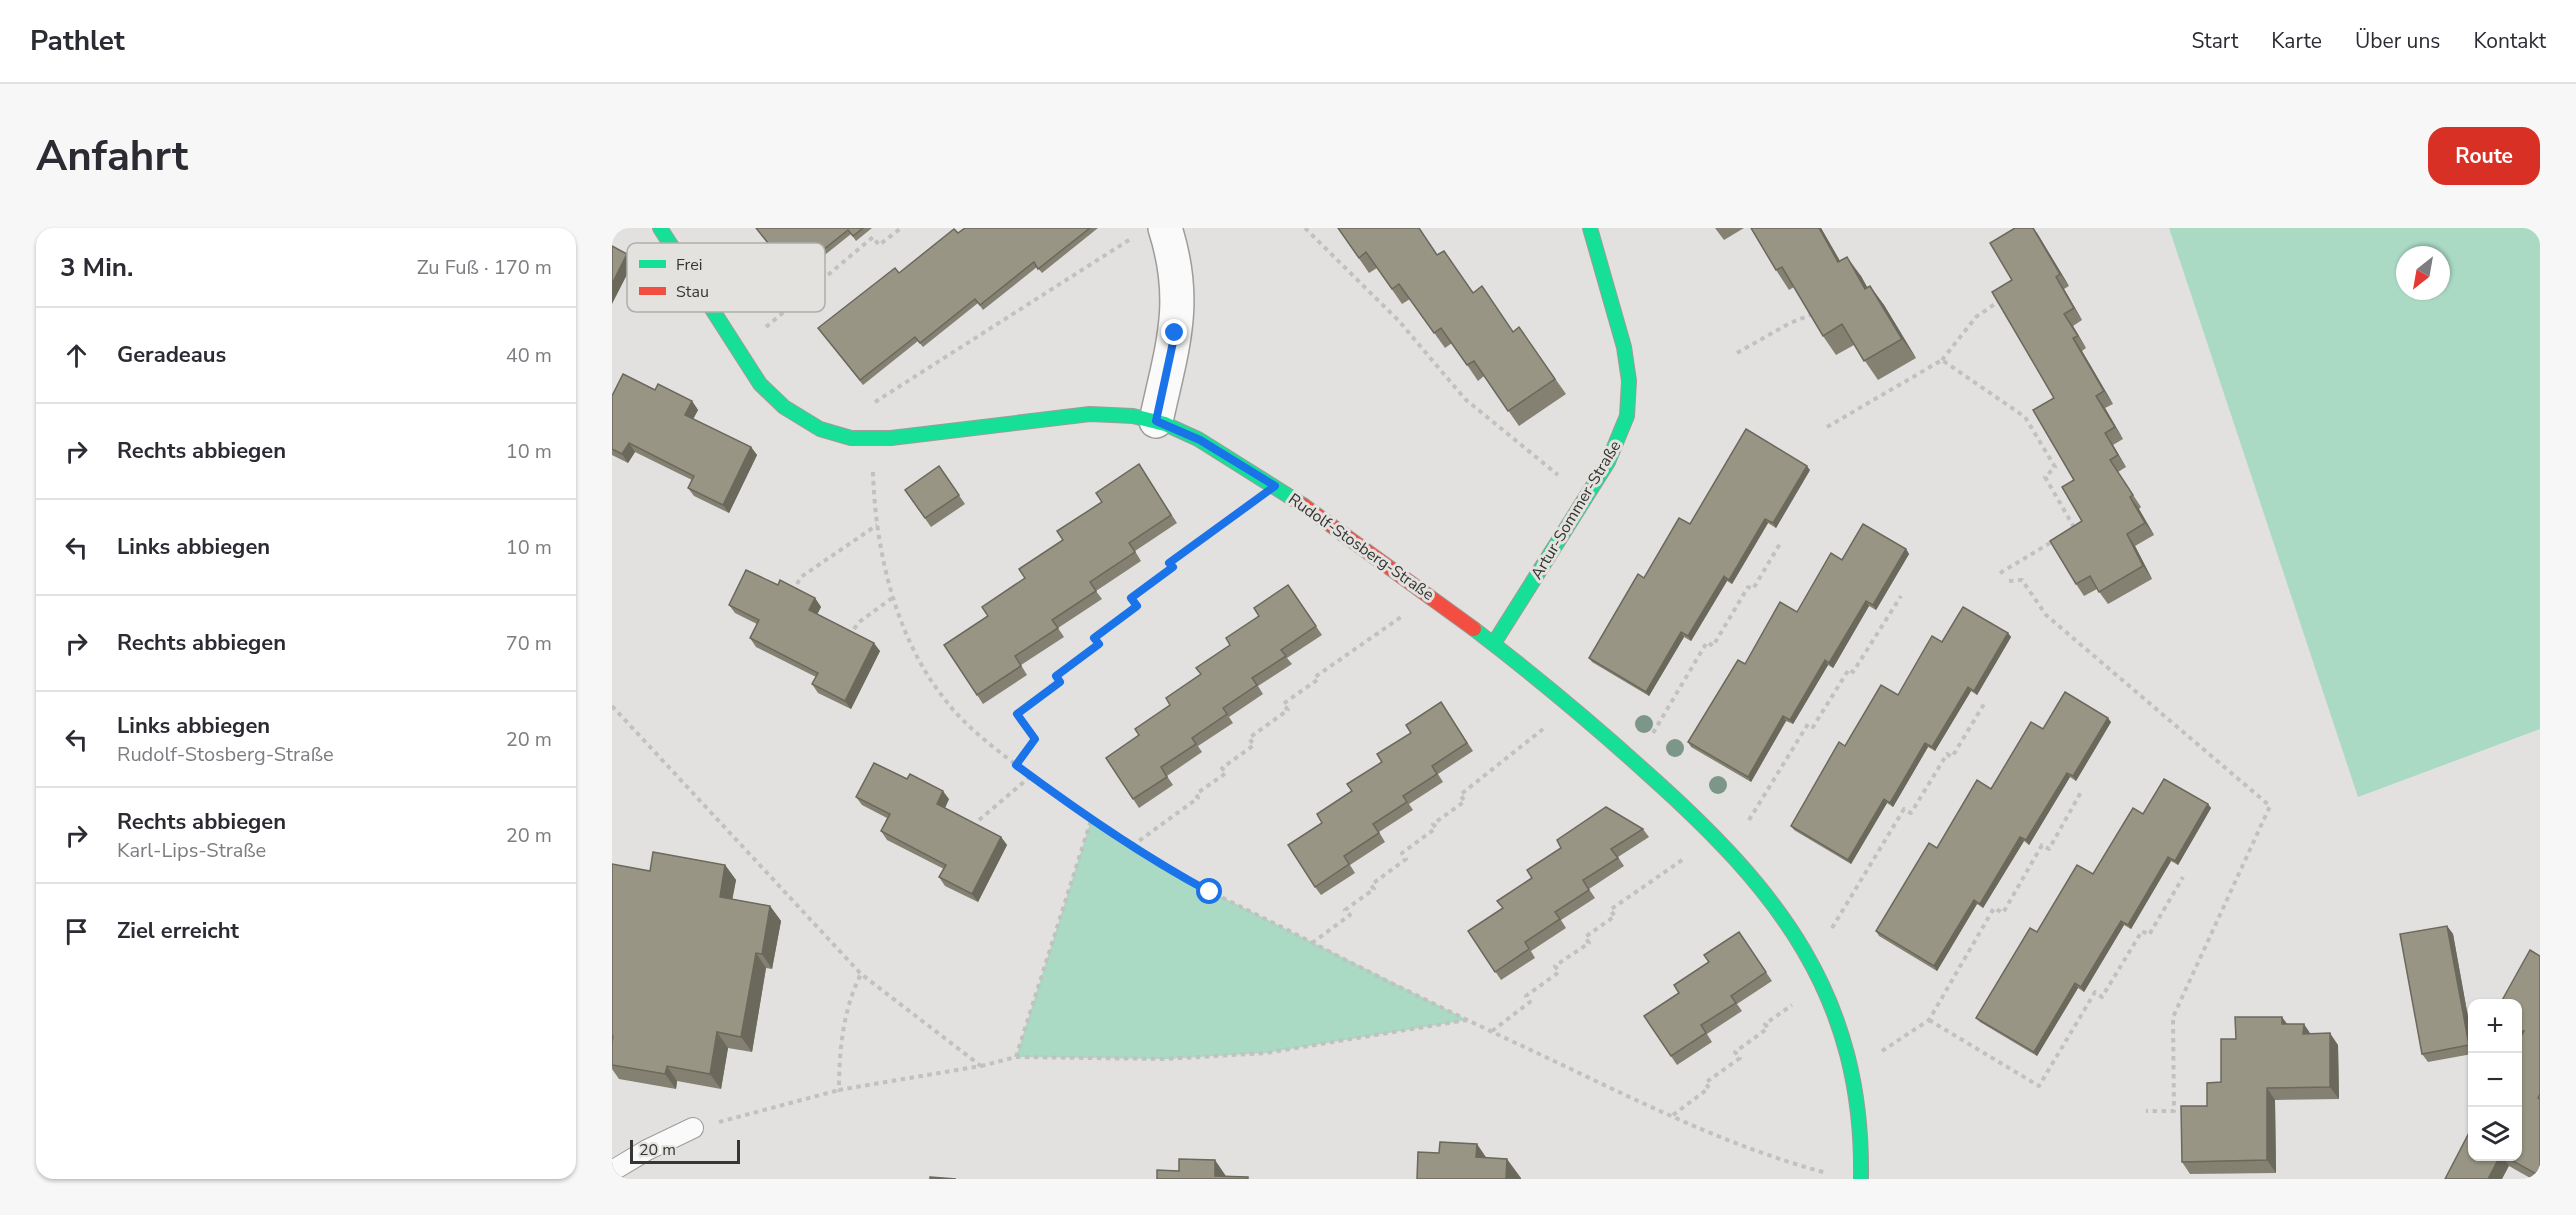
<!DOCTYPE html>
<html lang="de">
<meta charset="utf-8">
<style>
body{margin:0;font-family:"Nunito Sans",sans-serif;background:#f7f7f7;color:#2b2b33}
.controls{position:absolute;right:18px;bottom:18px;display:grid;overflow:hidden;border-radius:12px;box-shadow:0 2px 4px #0004}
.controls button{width:54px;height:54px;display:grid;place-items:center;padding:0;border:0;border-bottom:2px solid #e1e1e2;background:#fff;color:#2b2b33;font:30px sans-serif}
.compass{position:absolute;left:1784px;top:18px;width:54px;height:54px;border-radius:50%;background:#fff;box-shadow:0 2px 4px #0004;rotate:211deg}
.scale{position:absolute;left:18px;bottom:15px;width:110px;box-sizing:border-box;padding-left:6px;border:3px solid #363634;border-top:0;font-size:16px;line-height:21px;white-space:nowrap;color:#363634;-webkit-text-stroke:4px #e3e2df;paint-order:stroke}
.stop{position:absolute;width:18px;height:18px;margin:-14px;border:4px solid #1a73e8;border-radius:50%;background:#fff}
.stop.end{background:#1a73e8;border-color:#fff;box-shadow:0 2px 6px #0008}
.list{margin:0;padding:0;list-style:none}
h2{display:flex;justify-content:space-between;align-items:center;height:78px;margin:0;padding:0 24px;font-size:26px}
h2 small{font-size:20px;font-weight:400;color:#7c7c81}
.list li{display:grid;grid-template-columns:39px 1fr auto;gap:18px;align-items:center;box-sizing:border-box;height:96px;padding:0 24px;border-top:2px solid #e1e1e2}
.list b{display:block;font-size:22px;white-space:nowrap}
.list p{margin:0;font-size:20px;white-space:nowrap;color:#7c7c81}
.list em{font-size:20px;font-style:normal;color:#7c7c81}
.icon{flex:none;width:33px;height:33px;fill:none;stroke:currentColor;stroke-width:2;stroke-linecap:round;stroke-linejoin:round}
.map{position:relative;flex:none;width:1928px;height:951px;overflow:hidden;border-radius:18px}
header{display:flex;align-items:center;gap:36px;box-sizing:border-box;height:84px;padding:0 30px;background:#fff;border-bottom:2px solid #e1e1e2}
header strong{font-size:28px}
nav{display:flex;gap:33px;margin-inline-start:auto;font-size:21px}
.intro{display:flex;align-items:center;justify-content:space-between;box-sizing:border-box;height:144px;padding:0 36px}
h1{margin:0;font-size:42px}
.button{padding:15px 27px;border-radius:18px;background:#d93025;color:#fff;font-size:21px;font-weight:700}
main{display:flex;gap:36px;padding:0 36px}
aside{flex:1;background:#fff;border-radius:18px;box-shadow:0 2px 4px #0004}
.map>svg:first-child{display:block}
</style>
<header>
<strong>Pathlet</strong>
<nav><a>Start</a><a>Karte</a><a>Über uns</a><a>Kontakt</a></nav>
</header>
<div class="intro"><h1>Anfahrt</h1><a class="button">Route</a></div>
<main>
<aside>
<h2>3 Min.<small>Zu Fuß · 170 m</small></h2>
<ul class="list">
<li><svg class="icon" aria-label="ahead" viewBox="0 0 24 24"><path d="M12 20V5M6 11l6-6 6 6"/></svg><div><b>Geradeaus</b></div><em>40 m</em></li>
<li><svg class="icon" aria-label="right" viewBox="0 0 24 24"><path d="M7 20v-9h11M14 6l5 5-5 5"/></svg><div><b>Rechts abbiegen</b></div><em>10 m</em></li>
<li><svg class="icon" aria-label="left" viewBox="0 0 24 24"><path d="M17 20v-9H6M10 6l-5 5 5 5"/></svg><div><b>Links abbiegen</b></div><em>10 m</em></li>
<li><svg class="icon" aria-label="right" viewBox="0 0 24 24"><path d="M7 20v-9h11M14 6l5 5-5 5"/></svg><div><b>Rechts abbiegen</b></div><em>70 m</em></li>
<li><svg class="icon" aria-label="left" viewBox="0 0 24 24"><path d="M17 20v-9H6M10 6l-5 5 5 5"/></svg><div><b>Links abbiegen</b><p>Rudolf-Stosberg-Straße</p></div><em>20 m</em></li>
<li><svg class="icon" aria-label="right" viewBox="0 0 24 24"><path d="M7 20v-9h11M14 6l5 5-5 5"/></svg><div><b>Rechts abbiegen</b><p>Karl-Lips-Straße</p></div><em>20 m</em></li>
<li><svg class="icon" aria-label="arrive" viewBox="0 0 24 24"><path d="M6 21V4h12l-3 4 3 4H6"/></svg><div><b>Ziel erreicht</b></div></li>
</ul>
</aside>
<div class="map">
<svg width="1928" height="951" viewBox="0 0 1928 951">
<rect width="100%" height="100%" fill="#e2e1e0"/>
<g fill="#aad9c4" fill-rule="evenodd">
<path d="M1557 0H1928V501L1746 569ZM1793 27H1829V63H1793Z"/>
<polygon points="479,592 572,650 856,792 654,825 554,831 404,829"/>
</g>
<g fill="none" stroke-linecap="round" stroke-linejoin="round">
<defs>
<polyline id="lane" points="0,943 35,922 81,900"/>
<path id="street" d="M544 193C560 119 577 75 553 0"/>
<g id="fast">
<polyline points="48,0 148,156 172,179 208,201 239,210 279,210 478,186 521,188 553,196 586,211 691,277"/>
<path d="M862 401C922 447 980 495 1036 546 1166 662 1252 768 1249 951"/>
<polyline points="882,415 996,234 1015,188 1017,153 1012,119 978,0"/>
</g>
<polyline id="jam" points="691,277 862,401"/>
</defs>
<use href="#lane" stroke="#9d9c9b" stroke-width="22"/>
<use href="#street" stroke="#9d9c9b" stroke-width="36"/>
<use href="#fast" stroke="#9d9c9b" stroke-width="16"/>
<use href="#jam" stroke="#9d9c9b" stroke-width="16"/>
<g stroke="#c1c1c0" stroke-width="4" stroke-dasharray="4.5 4.5" stroke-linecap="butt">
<polyline points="693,0 787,93 853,171 946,247"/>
<polyline points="154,99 261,9 267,17 289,0"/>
<polyline points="1125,125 1178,95 1201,86"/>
<polyline points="1330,132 1364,89 1390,71"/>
<polyline points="263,174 520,10"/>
<polyline points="1215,199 1330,132 1413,189 1443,239 1433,249 1463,301"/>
<path d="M261 244C263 320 283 408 331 469 356 503 391 526 424 552 471 587 519 621 571 649 613 672 657 692 699 714 768 750 838 784 908 817 1007 863 1108 917 1215 945"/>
<polyline points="1388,345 1443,312"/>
<polyline points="1397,353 1410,352 1434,387 1658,578 1561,789 1562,883 1534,883"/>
<polyline points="185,356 189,349 265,297"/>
<polyline points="242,401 247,394 283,368"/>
<path d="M0 478 249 746 369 838 227 862C227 823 231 781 249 746"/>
<polyline points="1041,505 1095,414 1101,418 1136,359 1141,361 1169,314"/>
<polyline points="404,537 423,511 405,486 448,454 444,449 487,416 482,409 525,378 519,370 561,339 557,335 633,280"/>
<polyline points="367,592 419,548"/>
<polyline points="1137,592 1196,496 1201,499 1237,441 1241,444 1289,368"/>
<polyline points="520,618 586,570 584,566 614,545 610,540 642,517 637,510 676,482 671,476 705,452 703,449 789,389"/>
<polyline points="1220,700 1292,581 1299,585 1335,526 1340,529 1372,476"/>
<polyline points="700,715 738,687 733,682 762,661 759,657 794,631 790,625 824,600 821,596 853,573 848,567 931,501"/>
<polyline points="1317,792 1427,858 1483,764 1490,769 1530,703 1537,707 1571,649"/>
<polyline points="880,803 918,774 914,768 947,744 943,738 977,715 973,709 1003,688 998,682 1073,630"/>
<polyline points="1270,823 1317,792 1382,680 1391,685 1430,617 1437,621 1469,564"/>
<polyline points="404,829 479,592"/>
<polyline points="369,838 404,829 554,831 654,825 855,792"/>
<polyline points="1061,887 1097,860 1093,855 1128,830 1123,824 1156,800 1153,796 1180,777"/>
<polyline points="107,894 227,862"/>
</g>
<use href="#lane" stroke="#fbfafa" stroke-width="20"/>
<use href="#street" stroke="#fbfafa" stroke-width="33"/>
<use href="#fast" stroke="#16e098" stroke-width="14"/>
<use href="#jam" stroke="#f24e42" stroke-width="14"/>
</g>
<g fill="#7c968a">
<circle cx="1032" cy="496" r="9"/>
<circle cx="1063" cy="520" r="9"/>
<circle cx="1106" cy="557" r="9"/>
</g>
<g fill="#848072">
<polygon points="144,0 260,0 244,13 239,6 184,50"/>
<polygon points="353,0 486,0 430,45 425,39 371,82 366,75 311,119 306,113 251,157 209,104 287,45"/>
<polygon points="726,0 825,27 861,65 901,104 907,99 954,166 907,198 872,148 866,153 840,115 833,120 798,71 790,76 765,40 757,45"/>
<polygon points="1103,0 1132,0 1112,12"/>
<polygon points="1139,0 1209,0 1228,33 1249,48 1255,60 1258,58 1272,77 1304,130 1266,152 1242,117 1224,127 1211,108 1182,59 1177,62 1164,42"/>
<polygon points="1425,5 1457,58 1452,61 1470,92 1461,98 1474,120 1470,123 1501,176 1493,180 1511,211 1501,217 1514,239 1506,244 1529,279 1527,281 1542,307 1523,318 1540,351 1496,376 1485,361 1472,368 1464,356 1470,293 1462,252 1442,170 1400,52"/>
<polygon points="43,162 80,173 86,182 81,191 139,219 145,227 117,285 82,268 76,260 80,252 23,224 16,235 0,227 0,168"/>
<polygon points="527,236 565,295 523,323 529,333 484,363 490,371 446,400 452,409 409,437 415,447 371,476 332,417 376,388"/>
<polygon points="327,238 353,276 319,299 293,262"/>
<polygon points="1198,242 1164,300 1156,295 1120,356 1115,353 1079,413 1072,409 1037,468 980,434 977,430 1032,350 1078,296"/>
<polygon points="1294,321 1297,326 1264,382 1257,378 1221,440 1216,437 1181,496 1174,493 1139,554 1079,519 1076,514 1133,436 1185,384 1230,332"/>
<polygon points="166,357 203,370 209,379 205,386 268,423 239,481 206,465 200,456 204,449 144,419 138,410 145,396 123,385 117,377"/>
<polygon points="676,357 710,407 675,430 680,436 646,458 651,466 617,489 621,495 586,518 590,524 555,548 561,557 527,580 494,530 527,507 618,417"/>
<polygon points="1396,405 1399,409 1365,467 1359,463 1323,523 1316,519 1281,579 1275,575 1239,636 1182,602 1179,598 1233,518 1286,467 1330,414"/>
<polygon points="829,474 861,523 826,546 831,554 797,576 801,582 767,604 773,614 738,637 743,645 709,667 703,659 710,595"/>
<polygon points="1499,494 1464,553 1458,549 1417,617 1412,613 1371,680 1365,676 1325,743 1267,708 1264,703 1325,620 1379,561 1431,501"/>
<polygon points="244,569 337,571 333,580 389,609 395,617 366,674 333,658 327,649 332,641 275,612 269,603 275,590 250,577"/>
<polygon points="1596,576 1599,580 1566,637 1559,633 1519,701 1512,697 1472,764 1466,760 1425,828 1368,794 1364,790 1425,704 1481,646 1531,586"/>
<polygon points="1031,601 1037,609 1006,629 1012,638 977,661 983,670 949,692 954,700 919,723 923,730 889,752 856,703 891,680"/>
<polygon points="0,636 38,643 113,637 124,652 120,671 158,678 169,693 160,741 154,740 140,824 116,820 109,861 65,853 64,861 7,851 0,841"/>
<polygon points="1835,698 1841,706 1860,811 1860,826 1816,834 1810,826"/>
<polygon points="1127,704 1160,753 1125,776 1130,783 1095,806 1100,814 1065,837 1032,788 1067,765"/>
<polygon points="1928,728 1928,951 1920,951 1897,938 1860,928 1905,928 1905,776"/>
<polygon points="1675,796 1726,817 1727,871 1663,872 1664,945 1578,946 1570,934 1595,878 1609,854 1624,811"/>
</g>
<g fill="#6b685c">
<polygon points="1207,0 1209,0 1240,54 1226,34"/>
<polygon points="1421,0 1425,5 1457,58 1448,46"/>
<polygon points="15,26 21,35 0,76 0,56"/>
<polygon points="1235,29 1249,48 1267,80 1253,61"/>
<polygon points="1444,49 1452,61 1470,92 1462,80"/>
<polygon points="1258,58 1272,77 1304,130 1290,111"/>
<polygon points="1452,86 1461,98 1474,120 1466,108"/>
<polygon points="1461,110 1470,123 1501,176 1492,163"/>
<polygon points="1484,168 1493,180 1511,211 1503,199"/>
<polygon points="80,173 86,182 79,195 73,187"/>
<polygon points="1493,205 1501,217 1514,239 1506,227"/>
<polygon points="17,215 23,224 16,235 10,226"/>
<polygon points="139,219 145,227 117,285 111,277"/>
<polygon points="1195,238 1198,242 1164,300 1161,295"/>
<polygon points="1518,269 1527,281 1542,307 1533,295"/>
<polygon points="1153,291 1156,295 1120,356 1117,352"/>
<polygon points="1515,306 1523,318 1540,351 1531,338"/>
<polygon points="1294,321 1297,326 1264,382 1261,377"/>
<polygon points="1112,348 1115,353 1079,413 1076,408"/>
<polygon points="203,370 209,379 203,391 197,382"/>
<polygon points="1254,373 1257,378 1221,440 1217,435"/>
<polygon points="1069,404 1072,409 1037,468 1034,464"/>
<polygon points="1396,405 1399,409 1365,467 1362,463"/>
<polygon points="262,415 268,423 239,481 233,473"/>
<polygon points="1213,432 1216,437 1181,496 1178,492"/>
<polygon points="1356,459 1359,463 1323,523 1320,519"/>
<polygon points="1171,488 1174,493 1139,554 1136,549"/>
<polygon points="1496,490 1499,494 1464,553 1461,548"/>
<polygon points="1313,515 1316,519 1281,579 1278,575"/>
<polygon points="1455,545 1458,549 1417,617 1414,612"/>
<polygon points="331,563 337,571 331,584 325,576"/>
<polygon points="1272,571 1275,575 1239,636 1236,632"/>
<polygon points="1596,576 1599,580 1566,637 1563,633"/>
<polygon points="389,609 395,617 366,674 360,666"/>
<polygon points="1408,609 1412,613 1371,680 1368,676"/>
<polygon points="1556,629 1559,633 1519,701 1516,697"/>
<polygon points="113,637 124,652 118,684 108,669"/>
<polygon points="1362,672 1365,676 1325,743 1322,738"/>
<polygon points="158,678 169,693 160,741 150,726"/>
<polygon points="1509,693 1512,697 1472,764 1469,759"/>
<polygon points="1835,698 1841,706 1860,811 1860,822 1857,817"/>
<polygon points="144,725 154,740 140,824 129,809"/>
<polygon points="1463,755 1466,760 1425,828 1422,824"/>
<polygon points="1670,789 1679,801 1670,796"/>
<polygon points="1692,796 1700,808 1691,806"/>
<polygon points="105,804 116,820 109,861 98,846"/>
<polygon points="1718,805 1726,817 1727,871 1718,859"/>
<polygon points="55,838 65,853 64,861 53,846"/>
<polygon points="1655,860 1663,872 1664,945 1655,932"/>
<polygon points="865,916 878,935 864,929"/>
<polygon points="1888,928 1890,928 1897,938 1890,951 1876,951"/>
<polygon points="895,931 909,950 909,951 894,951"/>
<polygon points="603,932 616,951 603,948"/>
</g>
<g fill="#999584" stroke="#6b685c" stroke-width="1.5">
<polygon points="144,0 251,0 241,8 236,2 181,46"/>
<polygon points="353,0 478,0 426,41 422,34 368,77 363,71 308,115 303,109 248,152 206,100 283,40 287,45 342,1 346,5"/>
<polygon points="726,0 807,0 825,27 832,23 861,65 870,58 901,104 907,99 943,151 896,183 862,133 855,137 829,100 822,105 787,56 780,61 754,24 747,30"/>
<polygon points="1139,0 1207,0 1226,34 1235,29 1253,61 1258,58 1290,111 1252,133 1230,96 1211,108 1170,39 1164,42"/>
<polygon points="1403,0 1421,0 1448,46 1444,49 1462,80 1452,86 1466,108 1461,110 1492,163 1484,168 1503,199 1493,205 1506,227 1498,232 1521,267 1518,269 1533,295 1515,306 1531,338 1487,364 1478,348 1464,356 1438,313 1470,293 1450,259 1462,252 1421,182 1442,170 1380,64 1400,52 1378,15"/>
<polygon points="0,18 15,26 0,56"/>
<polygon points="11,146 43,162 46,156 80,173 73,187 139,219 111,277 76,260 82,248 17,215 10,226 0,221 0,168"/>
<polygon points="1134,201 1195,238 1161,295 1153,291 1117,352 1112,348 1076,408 1069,404 1034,464 977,430 1026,346 1032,350 1067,290 1078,296"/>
<polygon points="527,236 559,287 517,315 523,324 478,354 484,363 440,392 446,400 403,428 409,438 365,467 332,417 376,388 370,379 413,350 407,341 451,312 445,303 490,274 484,265"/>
<polygon points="327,238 347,267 313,290 293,262"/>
<polygon points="1251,296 1294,321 1261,377 1254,373 1217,435 1213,432 1178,492 1171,488 1136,549 1076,514 1126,432 1133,436 1168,374 1185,384 1219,325 1230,332"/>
<polygon points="134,342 166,357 168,352 203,370 197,382 262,415 233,473 200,456 206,445 138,410 147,392 117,377"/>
<polygon points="676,357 704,398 669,422 674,428 640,450 645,457 611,480 615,486 580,510 584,516 549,539 555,549 521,571 494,530 527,507 523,501 558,477 554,470 589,446 584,440 618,417 614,410 647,388 642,380"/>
<polygon points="1351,379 1396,405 1362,463 1356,459 1320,519 1313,515 1278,575 1272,571 1236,632 1179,598 1227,514 1233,518 1269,457 1286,467 1320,408 1330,414"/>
<polygon points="1453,464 1496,490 1461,548 1455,545 1414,612 1408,609 1368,676 1362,672 1322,738 1264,703 1317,615 1325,620 1365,552 1379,561 1419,494 1431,501"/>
<polygon points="829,474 855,515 820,538 825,546 791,568 795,574 761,596 767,605 732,628 737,636 703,659 676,617 710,595 705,586 740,563 735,556 770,534 765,526 799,505 794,497"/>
<polygon points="262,535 295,551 298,546 331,563 325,576 389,609 360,666 327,649 334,637 269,603 278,586 244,569"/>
<polygon points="1552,551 1596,576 1563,633 1556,629 1516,697 1509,693 1469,759 1463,755 1422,824 1364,790 1418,700 1425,704 1465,637 1481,646 1521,580 1531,586"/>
<polygon points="994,579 1031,601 999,621 1006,630 971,652 977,662 943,684 948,691 913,714 917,721 883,744 856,703 891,680 885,673 920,650 915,642 949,620 945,612"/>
<polygon points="41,624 113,637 108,669 158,678 150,726 144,725 129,809 105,804 98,846 55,838 53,846 0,837 0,815 1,808 0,807 0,636 38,643"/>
<polygon points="1835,698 1857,817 1810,826 1788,706"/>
<polygon points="1127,704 1154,744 1119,768 1124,775 1089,797 1094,805 1059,828 1032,788 1067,765 1062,757 1097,734 1092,727"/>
<polygon points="1918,722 1928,728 1928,866 1926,870 1928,871 1928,948 1892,928 1905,928 1905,815 1912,803 1905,804 1905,776 1888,776"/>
<polygon points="1623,789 1670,789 1670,796 1692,796 1691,806 1718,805 1718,859 1655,860 1655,932 1570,934 1569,878 1595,878 1595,855 1609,854 1609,811 1624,811"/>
<polygon points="1860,899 1860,928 1888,928 1876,951 1833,951"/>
<polygon points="828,914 865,916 864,929 895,931 894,951 805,951 806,924 827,925"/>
<polygon points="567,931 603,932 603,948 636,949 636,951 545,951 545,942 567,943"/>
<polygon points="318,949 344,951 318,951"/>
</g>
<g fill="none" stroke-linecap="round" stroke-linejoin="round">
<path stroke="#1a73e8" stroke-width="8" d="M563 105 544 193 588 212 663 258 557 335 561 339 519 370 525 378 482 410 487 416 444 448 448 454 405 486 423 511 404 537C466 583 529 627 598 664"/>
</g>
<g text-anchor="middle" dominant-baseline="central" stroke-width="6" stroke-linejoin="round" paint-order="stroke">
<g font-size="16" fill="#363634" stroke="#e3e2df">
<text transform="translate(964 282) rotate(-59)">Artur-Sommer-Straße</text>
<text transform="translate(749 319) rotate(35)">Rudolf-Stosberg-Straße</text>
</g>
</g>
<rect x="15" y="15" width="198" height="69" rx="9" fill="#e3e2df" stroke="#afaeac" stroke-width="1.5"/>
<rect x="27" y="32" width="27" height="8" fill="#16e098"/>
<rect x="27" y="59" width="27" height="8" fill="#f24e42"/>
<g font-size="16" fill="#363634">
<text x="64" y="42">Frei</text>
<text x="64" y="69">Stau</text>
</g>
</svg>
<div class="controls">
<button>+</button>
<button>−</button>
<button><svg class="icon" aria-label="layers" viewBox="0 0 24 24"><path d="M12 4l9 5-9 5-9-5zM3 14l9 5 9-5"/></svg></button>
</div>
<svg class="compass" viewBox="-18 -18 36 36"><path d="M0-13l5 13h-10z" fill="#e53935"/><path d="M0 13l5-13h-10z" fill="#7c7c81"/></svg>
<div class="scale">20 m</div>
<div class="stop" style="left:598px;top:664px"></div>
<div class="stop end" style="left:563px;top:105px"></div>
</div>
</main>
